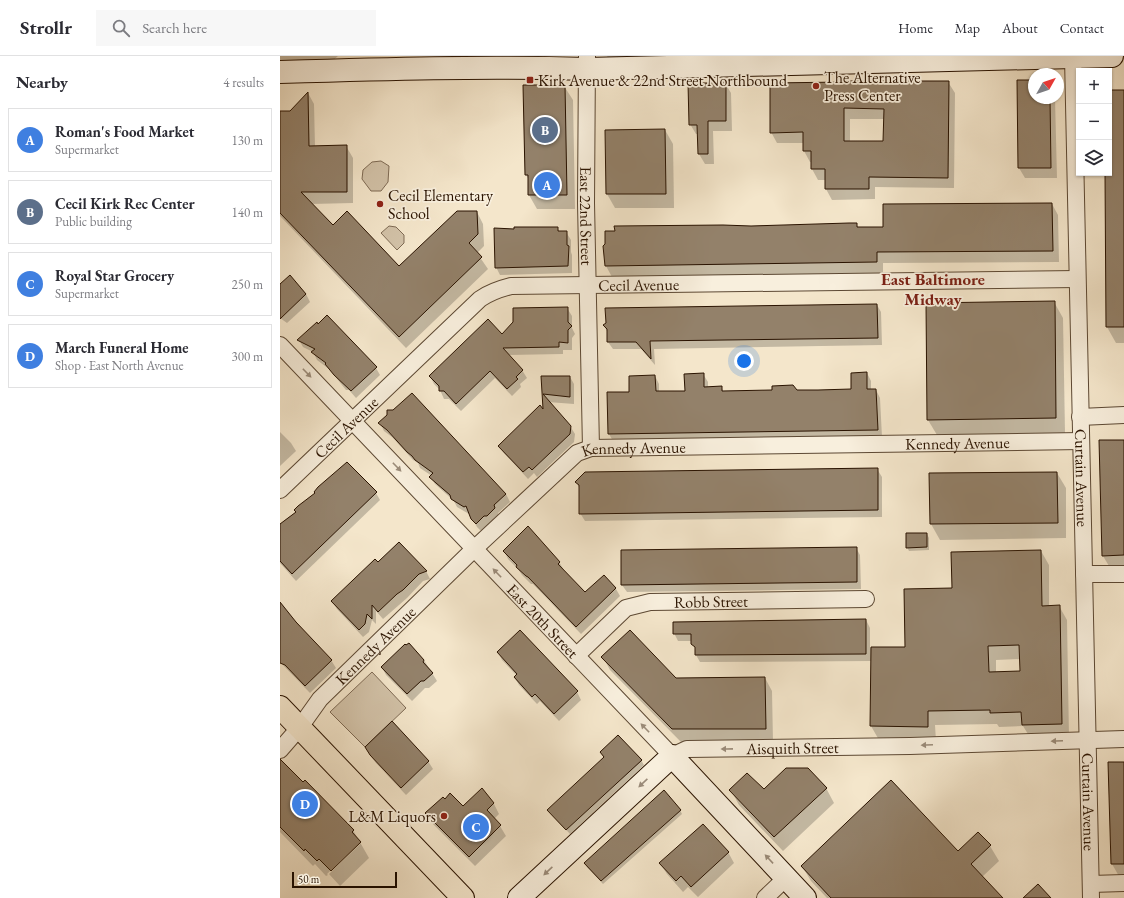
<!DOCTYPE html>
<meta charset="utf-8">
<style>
body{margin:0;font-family:"EB Garamond",serif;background:#f7f7f7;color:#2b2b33}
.controls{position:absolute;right:12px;top:12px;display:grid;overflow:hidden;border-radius:0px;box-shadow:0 1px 3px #0004}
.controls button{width:36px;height:36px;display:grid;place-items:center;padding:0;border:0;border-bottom:1px solid #e1e1e2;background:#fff;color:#2b2b33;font:20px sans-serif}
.compass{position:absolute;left:748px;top:12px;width:36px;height:36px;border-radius:50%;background:#fff;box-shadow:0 1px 3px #0004;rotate:50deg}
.scale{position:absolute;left:12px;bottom:10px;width:105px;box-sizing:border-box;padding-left:4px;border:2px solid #2a1300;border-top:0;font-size:11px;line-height:14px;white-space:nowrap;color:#2a1300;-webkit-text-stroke:3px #f8efdd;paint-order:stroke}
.you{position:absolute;left:464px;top:305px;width:14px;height:14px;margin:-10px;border:3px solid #fff;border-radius:50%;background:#1a73e8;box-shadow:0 0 0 6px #1a73e833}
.badge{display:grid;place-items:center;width:26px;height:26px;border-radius:50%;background:#7c3aed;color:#fff;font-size:13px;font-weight:700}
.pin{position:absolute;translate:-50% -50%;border:2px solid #fff;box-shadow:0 1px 4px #0006}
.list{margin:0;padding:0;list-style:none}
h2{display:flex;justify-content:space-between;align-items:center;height:52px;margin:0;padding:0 16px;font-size:17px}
h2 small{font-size:13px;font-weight:400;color:#7c7c81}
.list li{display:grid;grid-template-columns:26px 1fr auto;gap:12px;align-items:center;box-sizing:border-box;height:64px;margin:0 8px 8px;padding:0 8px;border:1px solid #e1e1e2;border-radius:0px}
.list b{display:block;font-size:15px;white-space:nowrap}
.list p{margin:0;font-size:13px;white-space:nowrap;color:#7c7c81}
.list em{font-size:13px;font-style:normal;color:#7c7c81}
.icon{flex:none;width:22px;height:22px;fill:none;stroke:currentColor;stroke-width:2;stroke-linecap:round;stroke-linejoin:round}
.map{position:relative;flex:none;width:844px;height:842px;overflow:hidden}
header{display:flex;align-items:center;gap:24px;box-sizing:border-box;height:56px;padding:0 20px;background:#fff;border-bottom:1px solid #e1e1e2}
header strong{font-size:19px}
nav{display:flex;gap:22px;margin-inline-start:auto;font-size:14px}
.search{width:280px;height:36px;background:#f7f7f7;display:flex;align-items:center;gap:10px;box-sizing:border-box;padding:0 14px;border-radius:0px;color:#7c7c81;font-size:15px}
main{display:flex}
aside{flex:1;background:#fff}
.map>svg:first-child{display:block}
</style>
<header>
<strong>Strollr</strong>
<div class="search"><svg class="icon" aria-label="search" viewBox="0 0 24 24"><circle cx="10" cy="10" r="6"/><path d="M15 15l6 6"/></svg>Search here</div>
<nav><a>Home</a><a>Map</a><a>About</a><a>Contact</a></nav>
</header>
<main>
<aside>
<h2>Nearby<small>4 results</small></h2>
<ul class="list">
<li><span class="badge" style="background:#3f7fe0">A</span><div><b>Roman's Food Market</b><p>Supermarket</p></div><em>130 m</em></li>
<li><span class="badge" style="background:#5c6f8a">B</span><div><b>Cecil Kirk Rec Center</b><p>Public building</p></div><em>140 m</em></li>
<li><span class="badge" style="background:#3f7fe0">C</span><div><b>Royal Star Grocery</b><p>Supermarket</p></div><em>250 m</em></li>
<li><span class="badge" style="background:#3f7fe0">D</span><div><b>March Funeral Home</b><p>Shop · East North Avenue</p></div><em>300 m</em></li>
</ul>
</aside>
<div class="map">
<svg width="844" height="842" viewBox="0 0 844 842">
<rect width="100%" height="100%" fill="#f4e6cb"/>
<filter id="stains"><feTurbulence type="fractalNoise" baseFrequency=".005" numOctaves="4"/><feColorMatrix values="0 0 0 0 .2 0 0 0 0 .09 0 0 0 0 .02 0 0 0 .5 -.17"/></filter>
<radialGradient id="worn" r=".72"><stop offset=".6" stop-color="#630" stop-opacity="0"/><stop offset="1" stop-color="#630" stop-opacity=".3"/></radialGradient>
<g fill="#d2c2a8" stroke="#7e6a54">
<polygon points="101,105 109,110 108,126 101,135 91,135 82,123 83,114 92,106"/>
<polygon points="109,170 116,171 124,179 124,187 117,194 101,177"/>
<polygon points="92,616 126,652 85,691 50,656"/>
</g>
<g fill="#0003" fill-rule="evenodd">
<polygon points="0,0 58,0 49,8 0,8"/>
<polygon points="327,0 355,0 355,4 329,4"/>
<polygon points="754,25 754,42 775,42 777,122 745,122 739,112"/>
<path d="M668 26 675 37 674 132 595 131V143L552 144 546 133V124H538L532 113V106H530L524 95V87H497L491 76V28ZM570 63H604V86H570Z"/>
<polygon points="445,27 451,37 452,75 433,75 434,108 425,108 419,98 419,78 416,78 410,68"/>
<polygon points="244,30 284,30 293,44 295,153 257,153 249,139 249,124 246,119"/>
<polygon points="829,35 844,35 844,287 836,287 827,271 826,117 829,117"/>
<polygon points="28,37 34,48 35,91 66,90 73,102 73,147 31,148 53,170 119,212 197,156 203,168 204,190 197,197 208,213 126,292 0,160 0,56 10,56"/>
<polygon points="385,74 393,88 394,152 335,152 327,138 326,75"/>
<polygon points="772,148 778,159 779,206 603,207 603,217 332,221 326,210 471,171 576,168 579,172 604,172"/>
<polygon points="277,172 280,176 286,176 291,184 291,196 292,199 292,217 220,219 216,211 235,174"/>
<polygon points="0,229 26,238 30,246 7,267 0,262"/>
<polygon points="774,246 783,262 785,377 657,379 648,364"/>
<polygon points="597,249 601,256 602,289 374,293 375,309 361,293 333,293 328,286 328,277 324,270"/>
<polygon points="287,252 292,260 292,272 295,278 292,282 292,294 283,294 283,298 228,299 242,314 247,322 240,328 241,331 232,340 215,322 181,355 169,343 164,343 160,334 154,328 150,320 222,279"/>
<polygon points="19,284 96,312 100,319 76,342 69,334 66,334 49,313 37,304 33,296 23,291"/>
<polygon points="587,317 591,325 591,334 596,334 600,342 602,381 333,385 329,378 350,337 375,320 379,328 379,336 406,336 423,318 428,326 428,332 441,331 444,336 572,334"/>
<polygon points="262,321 290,321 294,328 294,348 268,346 290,370 295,378 294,386 257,421 254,417 248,423 224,397 219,390 264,356"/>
<polygon points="100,367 226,438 230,446 218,457 219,460 201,475 197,471 190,457 189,458 177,451 174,445 155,428 151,421 152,420 140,412 138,407 133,404 112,381 104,375"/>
<polygon points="0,376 11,387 16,395 0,410"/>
<polygon points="844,385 844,515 832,515 823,500"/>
<polygon points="597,413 602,421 602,461 305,465 300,457 300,433 296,426"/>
<polygon points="777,417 786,432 786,482 660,484 651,468 650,418"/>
<polygon points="96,437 100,444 16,525 0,507 0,469 5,464 16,456"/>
<polygon points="647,478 649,482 649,494 629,495 627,491"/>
<polygon points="119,487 146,515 150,523 143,525 127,542 103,563 96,555 96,568 92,564 89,576 83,581 57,553 52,545 98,507"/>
<polygon points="576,492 580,499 581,533 347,536 342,529"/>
<polygon points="224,495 279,506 284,514 283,514 305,538 324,520 336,533 340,540 301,578 253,528 251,528 242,519 238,513 228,503"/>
<path d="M761 495 769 509V550H779L787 564 789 682 751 683 743 670 719 671 717 668 655 669 656 685 599 684 591 670 592 605 420 606 416 599V594L412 585H398L394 577 586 564 590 572V592H626L673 533ZM741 603V616L716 617V604Z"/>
<polygon points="0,550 51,604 56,612 30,637 0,606"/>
<polygon points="240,575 297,636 301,644 279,665 260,645 257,648 239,629 235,622 237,620 222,604 218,596"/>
<polygon points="323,601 395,623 485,622 492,635 493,686 401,686 330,614"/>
<polygon points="144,604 157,625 149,632 145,632 132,645 106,619 102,611"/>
<polygon points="321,696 361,704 364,709 290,778 272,759 324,702"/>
<polygon points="90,699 148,705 153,713 126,739 96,707"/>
<polygon points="829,707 844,707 844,822 840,822 832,808"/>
<polygon points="0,713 73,774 89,802 60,830 49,818 80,788 79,787 47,818 48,819 46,820 35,808 33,810 0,776"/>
<polygon points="546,732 554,747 503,795 459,749 451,734 483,735"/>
<polygon points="202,733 214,748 219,758 214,763 220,770 226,780 195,810 152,767 147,757 183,751"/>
<polygon points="400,754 402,758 323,828 307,811 305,807"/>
<polygon points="710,790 719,805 702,821 722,842 547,842 531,825 522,810 678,797"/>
<polygon points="448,796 454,807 418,841 408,831 403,836 387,818 380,807"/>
</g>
<g fill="#93816a" stroke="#2a1300" fill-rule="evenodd">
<polygon points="737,24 754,24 754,42 770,42 771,112 738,112"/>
<path d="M563 25H669L668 122 589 121V133H545V113H531V95H523V76L490 77V27L563 26ZM564 52 604 53 603 85H564Z"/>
<polygon points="428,26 446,26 446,65 428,65 428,98 418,98 417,69 409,69 408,27 428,27"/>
<polygon points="243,29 285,29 287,139 248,139 248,119 245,119"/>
<polygon points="829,34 844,34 844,271 826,271 825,117 829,117"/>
<polygon points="28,36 29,90 67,89 67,136 21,136 53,169 67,155 119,210 177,155 197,155 198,178 189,187 202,201 119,281 0,157 0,55 10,55"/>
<polygon points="385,73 386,138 326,138 325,74"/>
<polygon points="772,147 773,195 597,196 597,206 325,210 323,190 325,188 325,175 335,175 334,170 443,169 471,170 569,167 577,167 577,171 603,171 603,148"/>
<polygon points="234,171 278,171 278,175 287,175 287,189 289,190 288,210 215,212 214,172 234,173"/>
<polygon points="10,219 26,238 0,263 0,228"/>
<polygon points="775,245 776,362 647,364 646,247"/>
<polygon points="597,248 598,282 370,285 371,303 356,286 327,286 327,273 323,269 326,267 325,252"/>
<polygon points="288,251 288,266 292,270 288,274 288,287 279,286 279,291 223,292 243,314 236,321 238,323 227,333 210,315 176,348 164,335 159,335 159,330 149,320 208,263 222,278 233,266 233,252"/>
<polygon points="47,259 97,311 71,335 54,319 45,308 46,307 31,296 35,293 17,284 37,266 38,268"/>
<polygon points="587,316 587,333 596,333 598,374 328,378 327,336 349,336 349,320 375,319 376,335 405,335 404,318 424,317 424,331 442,330 442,335 492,334 492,330 513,329 517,334 538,334 571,333 571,317"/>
<polygon points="261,320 290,320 290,341 263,338 291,370 290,378 252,414 249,411 243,416 218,390 260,349 263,353"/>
<polygon points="132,337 226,438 214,449 215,452 207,460 204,460 196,468 191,463 186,450 184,451 171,443 170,439 149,421 153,417 135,404 132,400 127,396 107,374 98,367 107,359 107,354 113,354"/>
<polygon points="819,384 844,384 844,499 822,500"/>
<polygon points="67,406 97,436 12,518 0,505 0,468 16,456 14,454 18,450 35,437 34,436 38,431"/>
<polygon points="598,412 598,454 299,458 299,429 295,426 305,416"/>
<polygon points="777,416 778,467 650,468 649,417"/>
<polygon points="248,470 280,506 278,508 305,536 324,519 336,532 296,571 248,521 246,520 236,511 237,509 223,495"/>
<polygon points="626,477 647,477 647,491 626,492"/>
<polygon points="119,486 147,515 139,518 123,534 117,538 98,556 92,549 92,563 87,558 85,568 79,574 51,545 95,503 98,506"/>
<polygon points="577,491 577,526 341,529 341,494"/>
<path d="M761 494 762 550 780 549 782 668 742 669 741 656 710 657V654L648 655V671L590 670 591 591H625L624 533 672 532 671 496ZM739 589 740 615 709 616 708 590Z"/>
<polygon points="0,546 16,566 52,604 25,630 5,609 0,607"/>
<polygon points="586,563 586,598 415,599 415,591 411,588 411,578 393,578 393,566"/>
<polygon points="240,574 298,635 274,658 255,638 252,641 234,621 237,618 217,596"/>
<polygon points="350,574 396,622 485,621 486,673 392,673 321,601"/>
<polygon points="129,587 144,604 143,606 153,617 144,625 141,625 127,638 101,611 125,588 126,589"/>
<polygon points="112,665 149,705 121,732 90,699 85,691"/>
<polygon points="338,679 362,704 286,774 267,754 324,701 320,696"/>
<polygon points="0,703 23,726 25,724 74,774 72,776 81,786 51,815 39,803 37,805 25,793 24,795 0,771"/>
<polygon points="828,706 844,706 844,808 831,808"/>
<polygon points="506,712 528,712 547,732 494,781 449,734 467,717 484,733"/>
<polygon points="611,724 678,795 698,776 711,789 691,808 723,842 551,842 521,810"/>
<polygon points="202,732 214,747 207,754 221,769 189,801 145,757 163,741 165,743 170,737 183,750"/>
<polygon points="384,734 401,754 321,825 304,807"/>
<polygon points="423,768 449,796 411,831 401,820 396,825 379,807"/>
<polygon points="758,828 771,842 743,842"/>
</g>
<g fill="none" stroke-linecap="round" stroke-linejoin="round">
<defs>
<g id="street">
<path id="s1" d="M307 0 306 147 311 392"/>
<path id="s2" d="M793 1 811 842"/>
<path id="s3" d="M0 289 392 700 407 693 630 690 844 683"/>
<polyline points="800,361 844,359"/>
<path id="s4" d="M0 434 200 243C210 236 219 233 231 230L797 223"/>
<polyline points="804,518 844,518"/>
<path id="s5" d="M296 600 346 552 370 546 586 543"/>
<path id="s6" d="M0 694 20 671 40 643 194 493 297 397 311 392 801 385"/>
<polyline points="811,828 844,827"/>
<polyline points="485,842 506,822"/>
</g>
<g id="secondary">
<path d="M0 16C102 13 205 10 307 13L832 0"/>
<polyline points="239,842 392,700 525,842"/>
</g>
<polyline id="primary" points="0,651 183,842"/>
</defs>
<use href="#street" stroke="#5c4833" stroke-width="18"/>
<use href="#secondary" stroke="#2a1300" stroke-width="24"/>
<use href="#primary" stroke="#2a1300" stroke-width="24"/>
<use href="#street" stroke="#f8efdd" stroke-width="16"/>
<use href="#secondary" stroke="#f8efdd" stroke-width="22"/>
<use href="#primary" stroke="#f4e6cb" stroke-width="22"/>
</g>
<defs><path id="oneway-solid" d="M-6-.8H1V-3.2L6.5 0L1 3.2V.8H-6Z"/></defs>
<g fill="#9b8c7a">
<use href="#oneway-solid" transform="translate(27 317) rotate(46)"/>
<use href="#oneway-solid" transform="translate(117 411) rotate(46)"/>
<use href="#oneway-solid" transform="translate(217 517) rotate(-134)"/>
<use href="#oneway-solid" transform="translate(365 672) rotate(-134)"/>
<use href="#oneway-solid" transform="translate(777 685) rotate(178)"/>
<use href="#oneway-solid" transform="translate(647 689) rotate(178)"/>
<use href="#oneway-solid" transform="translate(447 693) rotate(179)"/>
<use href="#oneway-solid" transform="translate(363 727) rotate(137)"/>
<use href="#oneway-solid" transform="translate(489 803) rotate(-133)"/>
<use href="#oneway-solid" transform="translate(268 815) rotate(137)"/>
</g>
<g fill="#8f2418" stroke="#f8efdd" stroke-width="1.5">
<rect x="246" y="20" width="8" height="8" rx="2"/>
<circle cx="536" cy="30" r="4"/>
<circle cx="100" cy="148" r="4"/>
<circle cx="164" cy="760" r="4"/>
</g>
<g text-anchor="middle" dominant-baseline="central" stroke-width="3.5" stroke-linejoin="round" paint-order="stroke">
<g font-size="16" fill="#2a1300" stroke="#f8efdd" text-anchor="start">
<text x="544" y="21">The Alternative<tspan x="544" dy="18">Press Center</tspan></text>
<text x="258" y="24">Kirk Avenue &amp; 22nd Street Northbound</text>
<text x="108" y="139">Cecil Elementary<tspan x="108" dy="18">School</tspan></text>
<text x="156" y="760" text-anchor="end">L&amp;M Liquors</text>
</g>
<g font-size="16" fill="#2a1300" stroke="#f8efdd">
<text stroke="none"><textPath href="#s1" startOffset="160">East 22nd Street</textPath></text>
<text stroke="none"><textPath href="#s4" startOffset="438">Cecil Avenue</textPath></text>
<text stroke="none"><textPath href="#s4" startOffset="91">Cecil Avenue</textPath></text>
<text stroke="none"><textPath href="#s6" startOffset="802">Kennedy Avenue</textPath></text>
<text stroke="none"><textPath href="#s6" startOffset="478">Kennedy Avenue</textPath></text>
<text stroke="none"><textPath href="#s2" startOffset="421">Curtain Avenue</textPath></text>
<text stroke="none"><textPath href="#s5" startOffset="155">Robb Street</textPath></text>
<text stroke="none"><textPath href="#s3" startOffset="381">East 20th Street</textPath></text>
<text stroke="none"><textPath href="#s6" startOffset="142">Kennedy Avenue</textPath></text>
<text stroke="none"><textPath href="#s3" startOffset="690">Aisquith Street</textPath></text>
<text stroke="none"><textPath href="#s2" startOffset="745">Curtain Avenue</textPath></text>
</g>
<g font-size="17" font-weight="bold" fill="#7a1f14" stroke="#f8efdd">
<text x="653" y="223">East Baltimore<tspan x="653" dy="20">Midway</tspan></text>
</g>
</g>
<rect width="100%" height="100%" filter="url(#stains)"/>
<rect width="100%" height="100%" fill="url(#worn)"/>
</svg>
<div class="controls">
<button>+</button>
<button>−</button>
<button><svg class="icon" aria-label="layers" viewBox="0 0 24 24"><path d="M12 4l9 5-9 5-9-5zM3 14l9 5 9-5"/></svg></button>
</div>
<svg class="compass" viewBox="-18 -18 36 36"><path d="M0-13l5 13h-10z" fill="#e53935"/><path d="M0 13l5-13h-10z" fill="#7c7c81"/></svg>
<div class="scale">50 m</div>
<div class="you"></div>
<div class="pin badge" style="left:267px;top:129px;background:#3f7fe0">A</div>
<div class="pin badge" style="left:265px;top:74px;background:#5c6f8a">B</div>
<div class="pin badge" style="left:196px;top:771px;background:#3f7fe0">C</div>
<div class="pin badge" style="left:25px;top:748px;background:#3f7fe0">D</div>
</div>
</main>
